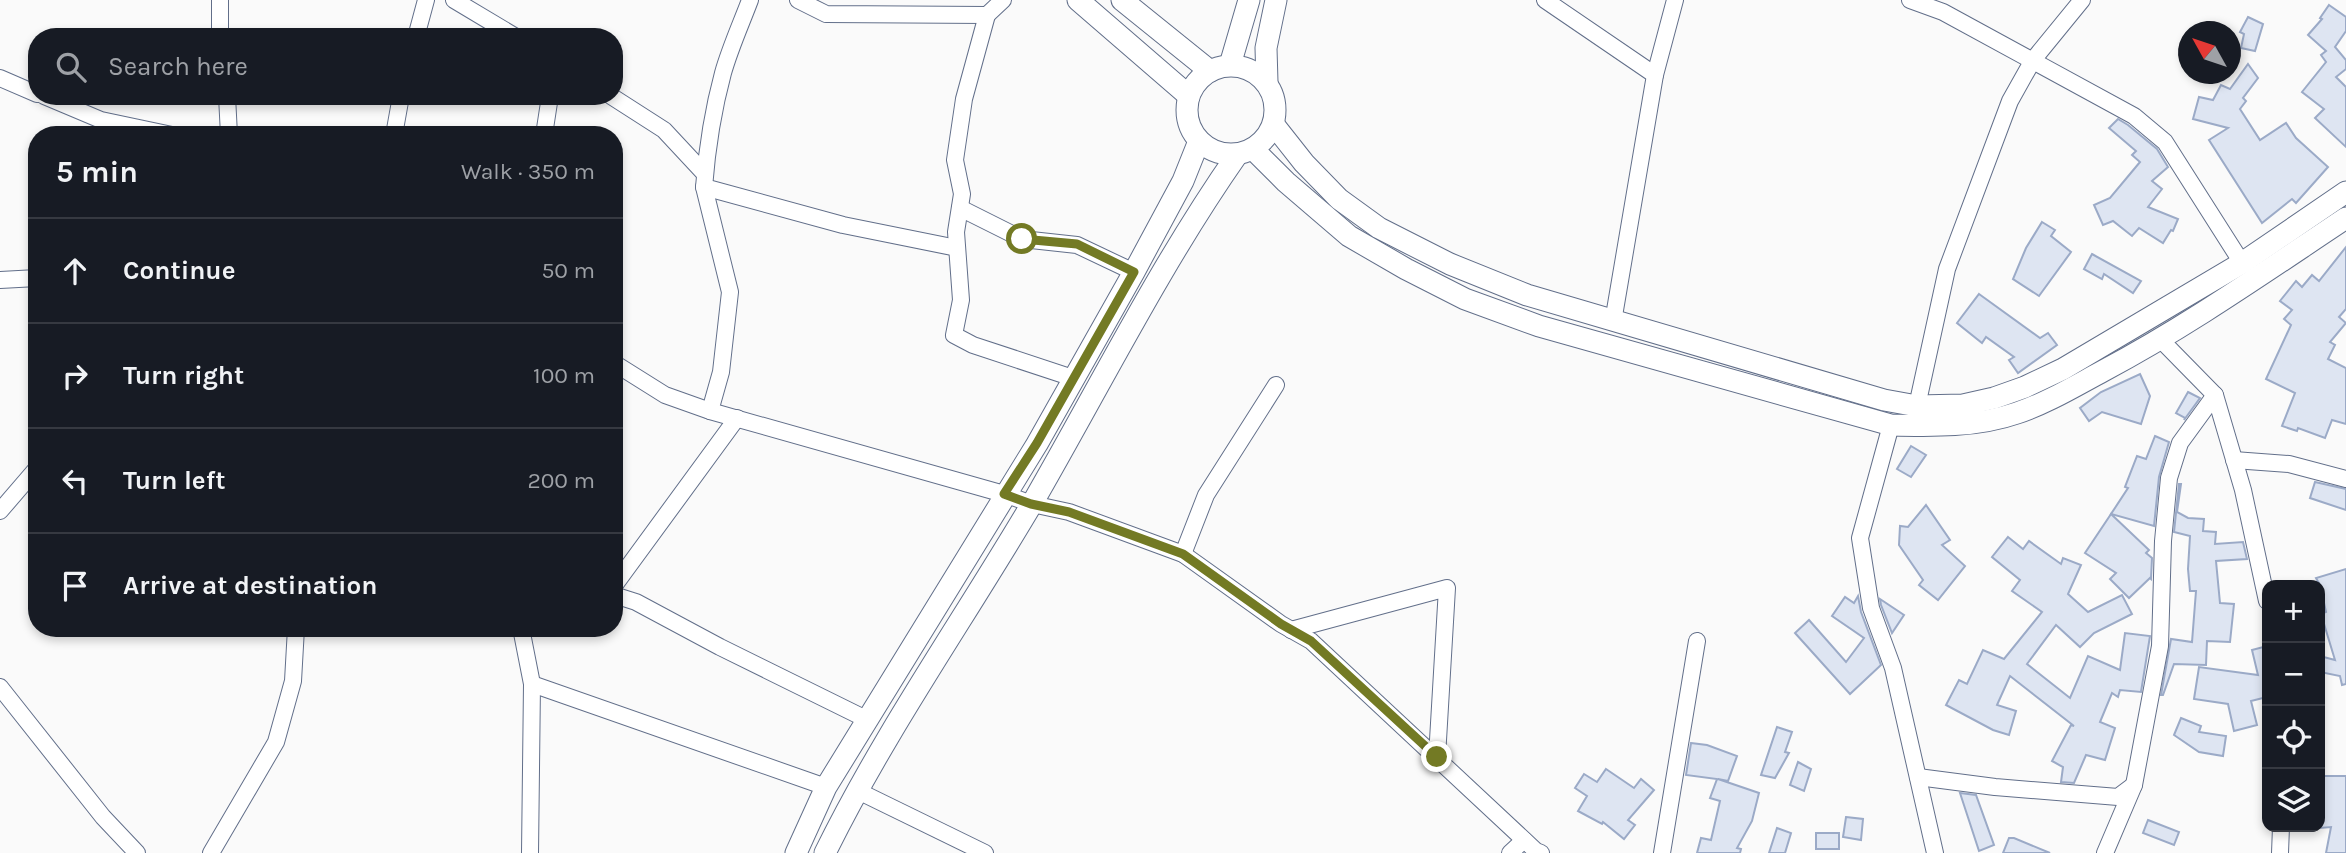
<!DOCTYPE html>
<meta charset="utf-8">
<style>
body{margin:0;font-family:Karla,sans-serif;background:#242831;color:#f1f3f6}
.controls{position:absolute;right:21px;bottom:21px;display:grid;overflow:hidden;border-radius:14px;box-shadow:0 4px 10px #0003}
.controls button{width:63px;height:63px;display:grid;place-items:center;padding:0;border:0;border-bottom:2px solid #363941;background:#171b24;color:#f1f3f6;font:35px sans-serif}
.compass{position:absolute;left:2178px;top:21px;width:63px;height:63px;border-radius:50%;background:#171b24;box-shadow:0 4px 10px #0003;rotate:310deg}
.stop{position:absolute;width:21px;height:21px;margin:-16px;border:5px solid #737a24;border-radius:50%;background:#fff}
.stop.end{background:#737a24;border-color:#fff;box-shadow:0 2px 7px #0008}
.list{margin:0;padding:0;list-style:none}
h2{display:flex;justify-content:space-between;align-items:center;height:91px;margin:0;padding:0 28px;font-size:30px}
h2 small{font-size:23px;font-weight:400;color:#9ea1a6}
.list li{display:grid;grid-template-columns:46px 1fr auto;gap:21px;align-items:center;box-sizing:border-box;height:105px;padding:0 28px;border-top:2px solid #363941}
.list b{display:block;font-size:26px;white-space:nowrap}
.list em{font-size:23px;font-style:normal;color:#9ea1a6}
.icon{flex:none;width:38px;height:38px;fill:none;stroke:currentColor;stroke-width:2;stroke-linecap:round;stroke-linejoin:round}
.map{position:relative;flex:none;width:2346px;height:853px;overflow:hidden}
.search{position:absolute;background:#171b24;box-shadow:0 4px 10px #0003;left:28px;top:28px;width:595px;height:77px;display:flex;align-items:center;gap:18px;box-sizing:border-box;padding:0 24px;border-radius:28px;color:#9ea1a6;font-size:26px}
.panel{position:absolute;background:#171b24;box-shadow:0 4px 10px #0003;left:28px;top:126px;width:595px;height:511px;border-radius:28px}
.map>svg:first-child{display:block}
</style>
<div class="map">
<svg width="2346" height="853" viewBox="0 0 2346 853">
<rect width="100%" height="100%" fill="#fafafa"/>
<g fill="#dee5f2" stroke="#9baac7" stroke-width="2">
<polygon points="2329,5 2346,17 2346,31 2335,47 2346,60 2346,69 2336,77 2346,87 2346,147 2315,118 2324,109 2302,92 2326,62 2321,55 2326,51 2308,35 2322,19 2320,18"/>
<polygon points="2248,17 2263,24 2255,51 2241,48 2244,34 2240,32"/>
<polygon points="2248,64 2258,78 2243,98 2246,101 2240,109 2260,140 2286,123 2296,138 2328,167 2296,203 2292,199 2262,223 2209,140 2228,128 2193,119 2199,97 2213,100 2221,85 2230,89"/>
<polygon points="2118,119 2128,125 2157,149 2168,167 2152,181 2162,189 2148,207 2178,219 2173,231 2171,230 2163,243 2139,228 2132,236 2113,221 2103,225 2094,205 2110,198 2140,162 2132,155 2136,151 2109,128"/>
<polygon points="2042,222 2055,230 2051,236 2071,252 2039,296 2013,279 2026,248"/>
<polygon points="2346,247 2346,309 2339,317 2346,323 2330,342 2335,345 2328,359 2346,368 2346,424 2332,420 2325,438 2298,428 2297,431 2282,426 2295,393 2266,379 2291,325 2284,319 2292,310 2280,301 2296,281 2302,287 2312,275 2319,281"/>
<polygon points="2092,254 2141,281 2133,293 2104,274 2102,279 2084,269"/>
<polygon points="1979,294 2040,338 2048,333 2057,345 2018,373 2009,360 2014,357 1986,337 1982,343 1957,323"/>
<polygon points="2140,374 2150,396 2141,424 2102,412 2089,421 2080,408 2101,392"/>
<polygon points="2188,392 2200,398 2184,420 2185,418 2176,413"/>
<polygon points="2155,436 2169,442 2159,477 2154,526 2111,514 2128,488 2125,487 2137,456 2146,459"/>
<polygon points="1911,446 1926,455 1911,477 1897,469"/>
<polygon points="2315,482 2346,489 2346,510 2310,498"/>
<polygon points="2179,484 2181,484 2177,512 2188,518 2204,519 2203,531 2216,532 2215,544 2243,542 2247,559 2216,561 2220,603 2234,604 2230,642 2207,641 2206,665 2174,664 2163,695 2161,695 2171,639 2192,642 2196,591 2190,591 2188,569 2190,536 2174,532"/>
<polygon points="1926,505 1950,540 1942,545 1965,566 1938,600 1919,585 1923,580 1899,545 1900,526 1908,527"/>
<polygon points="2111,514 2149,550 2146,553 2152,558 2151,579 2150,578 2129,598 2110,579 2116,573 2085,553"/>
<polygon points="2008,537 2023,549 2029,541 2061,564 2063,558 2081,565 2068,594 2088,612 2122,595 2132,614 2094,633 2080,647 2056,625 2027,664 2070,698 2088,656 2120,670 2125,633 2150,636 2141,692 2120,690 2118,697 2112,693 2100,722 2115,728 2105,760 2086,755 2074,783 2061,782 2063,767 2052,761 2071,725 2074,726 2010,676 1997,705 2016,711 2009,735 1993,730 1946,705 1959,680 1967,684 1983,650 2004,659 2042,612 2012,591 2020,580 1992,557"/>
<polygon points="2346,569 2346,684 2342,685 2340,676 2320,672 2320,656 2335,660 2321,614 2326,612 2320,585 2316,578"/>
<polygon points="1858,596 1861,612 1881,665 1850,694 1795,633 1809,620 1846,662 1864,638 1832,616 1845,597 1854,603"/>
<polygon points="1880,599 1904,615 1892,633 1881,605"/>
<polygon points="2267,646 2267,697 2251,701 2257,725 2234,731 2228,704 2194,699 2199,667 2258,675 2252,650"/>
<polygon points="2181,718 2201,726 2199,732 2226,736 2223,756 2199,752 2174,735"/>
<polygon points="1777,727 1792,732 1785,752 1789,753 1775,778 1761,775"/>
<polygon points="1691,743 1707,745 1737,756 1728,781 1718,779 1759,793 1752,821 1737,848 1741,849 1740,853 1697,853 1701,838 1711,840 1720,801 1710,798 1717,779 1686,775"/>
<polygon points="1798,762 1811,769 1804,791 1790,785"/>
<polygon points="1606,769 1634,788 1641,779 1654,790 1628,820 1635,825 1624,839 1603,822 1602,824 1578,811 1587,796 1575,788 1584,774 1597,782"/>
<polygon points="2320,776 2346,776 2346,853 2326,853 2331,827 2320,828"/>
<polygon points="1960,793 1976,795 1994,845 1979,851"/>
<polygon points="1846,817 1863,819 1861,840 1843,837"/>
<polygon points="2148,820 2179,832 2174,845 2143,833"/>
<polygon points="1777,828 1791,833 1785,853 1769,853"/>
<rect x="1816" y="833" width="23" height="16"/>
<polygon points="2009,838 2014,838 2050,853 2003,853"/>
</g>
<g fill="none" stroke-linecap="round" stroke-linejoin="round">
<defs>
<g id="street">
<polyline points="220,0 220,37"/>
<polyline points="454,0 516,37"/>
<polyline points="798,0 826,14 987,15 1003,0"/>
<polyline points="1545,0 1655,75"/>
<polyline points="1910,0 1943,12 2134,116 2165,142 2242,263"/>
<polyline points="987,15 964,99 955,160 962,194 956,232 961,300 954,335 973,345 1073,378"/>
<polyline points="416,37 426,0"/>
<polyline points="0,78 37,94"/>
<polyline points="44,96 101,120 172,135"/>
<polyline points="227,96 229,135"/>
<polyline points="611,96 664,130 705,174"/>
<polyline points="394,135 401,96"/>
<polyline points="544,135 550,96"/>
<polyline points="704,187 843,225 957,248"/>
<polyline points="960,208 1022,239 1077,245 1134,272"/>
<polyline points="0,280 37,278"/>
<polyline points="1613,322 1655,75 1675,0"/>
<polyline points="2161,340 2215,395 2243,490 2267,601"/>
<polyline points="614,363 665,395 710,411 1004,494 1032,504 1069,512 1183,554 1281,624 1311,641 1536,851 1541,853"/>
<polyline points="1917,406 1947,269 2010,101 2033,60 2082,0"/>
<path d="M710 411 721 372 730 292 704 187C707 149 713 110 723 73 730 48 741 24 750 0"/>
<polyline points="1891,425 1860,538 1871,608 1893,668 1935,853"/>
<polyline points="2234,460 2289,464 2346,479"/>
<polyline points="0,511 37,468"/>
<polyline points="1183,554 1206,495 1276,385"/>
<polyline points="614,586 737,418"/>
<polyline points="614,595 636,602 720,647 866,719"/>
<polyline points="521,628 532,684 530,853"/>
<polyline points="1291,630 1447,588 1437,757"/>
<polyline points="532,684 826,787"/>
<polyline points="0,687 103,817 137,853"/>
<polyline points="1918,777 1995,787 2118,797 2134,785"/>
<polyline points="856,790 985,853"/>
<polyline points="211,853 276,742 293,681 296,628"/>
<polyline points="1510,853 1524,840"/>
<polyline points="1662,853 1697,641"/>
<polyline points="2105,853 2134,785 2160,646 2163,541 2169,478 2180,443 2215,395"/>
<polyline points="2280,853 2281,827"/>
</g>
<g id="secondary">
<polyline points="1078,0 1189,96"/>
<polyline points="1122,0 1210,71"/>
<polyline points="1230,65 1249,0"/>
<circle cx="1231" cy="110" r="44"/>
<polyline points="1267,82 1266,48 1276,0"/>
<polyline points="1274,125 1304,163 1339,199 1379,228 1450,264 1527,295 1884,400 1917,406 1963,405 1994,398 2025,387 2063,369 2242,263 2346,192"/>
<path d="M1253 149 1286 182 1349 236 1406 269 1465 299 1539 326 1891 425C1933 426 1977 427 2017 413 2047 403 2075 386 2103 371 2188 326 2266 271 2346 218"/>
<polyline points="796,853 826,787 1037,444 1134,272 1183,181 1199,141"/>
<path d="M825 853C885 731 964 619 1033 502 1100 386 1160 265 1237 155"/>
</g>
</defs>
<use href="#street" stroke="#626f8a" stroke-width="18"/>
<use href="#secondary" stroke="#626f8a" stroke-width="23"/>
<use href="#street" stroke="#fff" stroke-width="16"/>
<use href="#secondary" stroke="#fff" stroke-width="21"/>
</g>
<g fill="none" stroke-linecap="round" stroke-linejoin="round">
<polyline stroke="#737a24" stroke-width="9" points="1022,239 1077,244 1134,272 1037,443 1004,494 1031,504 1069,512 1183,554 1281,624 1311,641 1437,757"/>
</g>
</svg>
<div class="controls">
<button>+</button>
<button>−</button>
<button><svg class="icon" aria-label="locate" viewBox="0 0 24 24"><circle cx="12" cy="12" r="6"/><path d="M12 2v4M12 18v4M2 12h4M18 12h4"/></svg></button>
<button><svg class="icon" aria-label="layers" viewBox="0 0 24 24"><path d="M12 4l9 5-9 5-9-5zM3 14l9 5 9-5"/></svg></button>
</div>
<svg class="compass" viewBox="-18 -18 36 36"><path d="M0-13l5 13h-10z" fill="#e53935"/><path d="M0 13l5-13h-10z" fill="#9ea1a6"/></svg>
<div class="stop" style="left:1022px;top:239px"></div>
<div class="stop end" style="left:1437px;top:757px"></div>
<div class="search"><svg class="icon" aria-label="search" viewBox="0 0 24 24"><circle cx="10" cy="10" r="6"/><path d="M15 15l6 6"/></svg>Search here</div>
<section class="panel">
<h2>5 min<small>Walk · 350 m</small></h2>
<ul class="list">
<li><svg class="icon" aria-label="ahead" viewBox="0 0 24 24"><path d="M12 20V5M6 11l6-6 6 6"/></svg><div><b>Continue</b></div><em>50 m</em></li>
<li><svg class="icon" aria-label="right" viewBox="0 0 24 24"><path d="M7 20v-9h11M14 6l5 5-5 5"/></svg><div><b>Turn right</b></div><em>100 m</em></li>
<li><svg class="icon" aria-label="left" viewBox="0 0 24 24"><path d="M17 20v-9H6M10 6l-5 5 5 5"/></svg><div><b>Turn left</b></div><em>200 m</em></li>
<li><svg class="icon" aria-label="arrive" viewBox="0 0 24 24"><path d="M6 21V4h12l-3 4 3 4H6"/></svg><div><b>Arrive at destination</b></div></li>
</ul>
</section>
</div>
